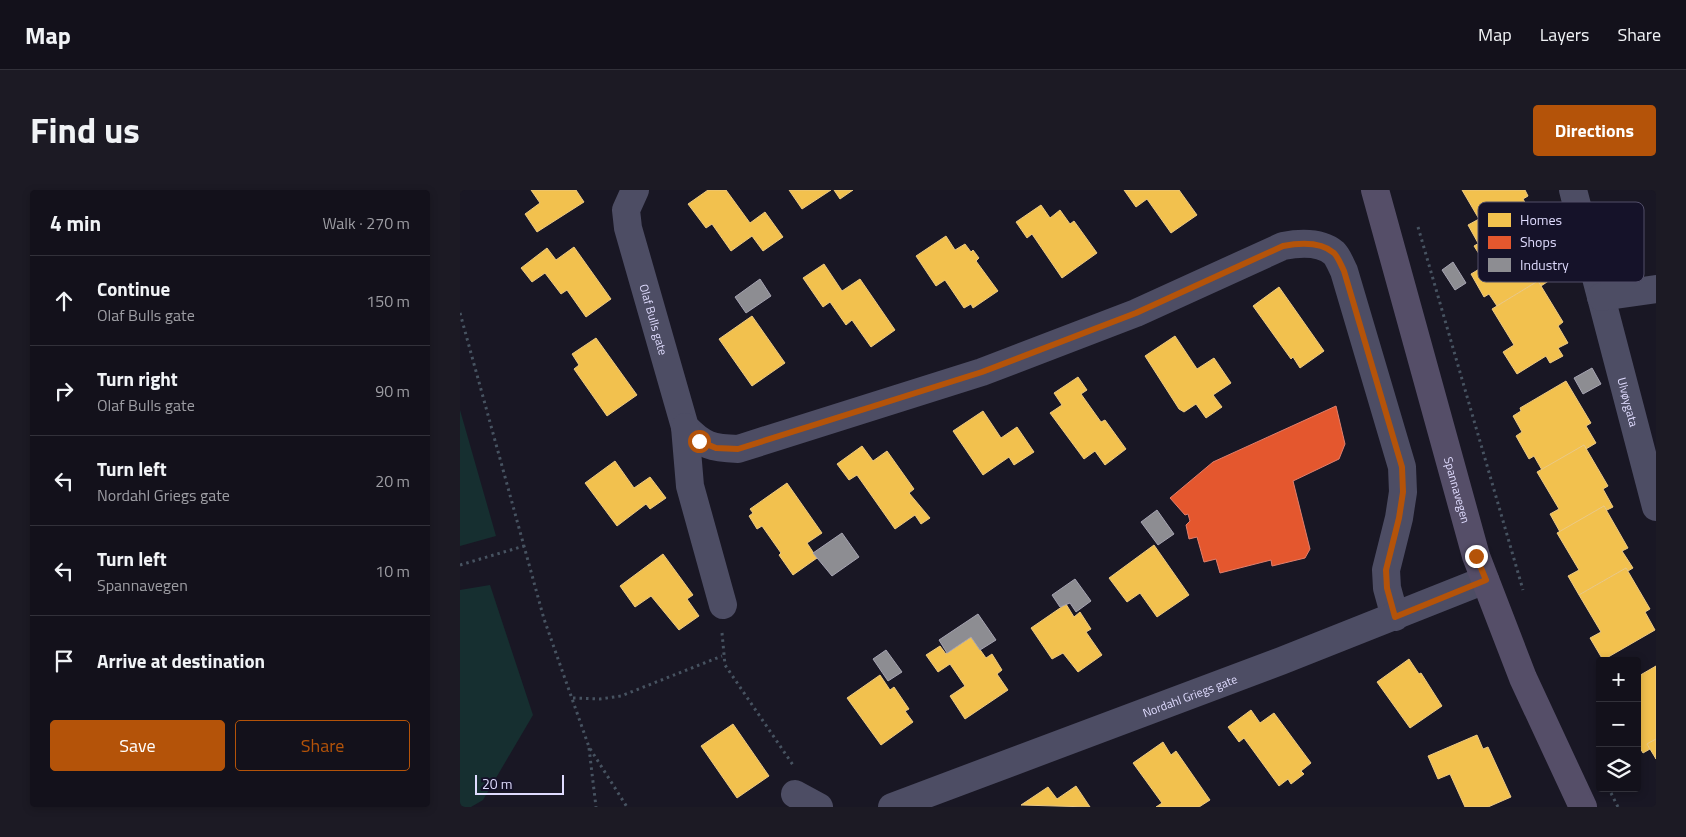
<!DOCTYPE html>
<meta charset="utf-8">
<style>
body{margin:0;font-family:"Titillium Web",sans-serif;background:#1c1a24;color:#f1f3f6}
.controls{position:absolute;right:15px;bottom:15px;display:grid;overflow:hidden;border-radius:5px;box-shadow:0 2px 8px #0003}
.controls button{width:45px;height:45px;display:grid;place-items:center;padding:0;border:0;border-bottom:1px solid #32313a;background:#13111b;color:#f1f3f6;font:25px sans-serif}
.scale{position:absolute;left:15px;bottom:12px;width:89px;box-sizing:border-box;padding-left:5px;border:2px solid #dfdbfe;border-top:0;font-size:14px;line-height:18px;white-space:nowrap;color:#dfdbfe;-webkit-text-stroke:4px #151229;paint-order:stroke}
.stop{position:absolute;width:15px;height:15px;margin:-11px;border:4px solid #b45309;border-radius:50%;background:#fff}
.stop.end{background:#b45309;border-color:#fff;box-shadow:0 1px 5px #0008}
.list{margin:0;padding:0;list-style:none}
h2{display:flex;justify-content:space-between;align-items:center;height:65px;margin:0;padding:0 20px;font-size:21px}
h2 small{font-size:16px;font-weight:400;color:#9d9da3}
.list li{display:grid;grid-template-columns:32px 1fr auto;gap:15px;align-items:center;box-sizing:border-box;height:90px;padding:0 20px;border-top:1px solid #32313a}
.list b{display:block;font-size:19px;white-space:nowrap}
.list p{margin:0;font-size:16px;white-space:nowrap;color:#9d9da3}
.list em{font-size:16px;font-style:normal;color:#9d9da3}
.actions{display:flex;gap:10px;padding:15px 20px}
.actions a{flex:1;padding:11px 0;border:1px solid #b45309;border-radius:5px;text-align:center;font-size:18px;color:#b45309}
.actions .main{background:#b45309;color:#fff}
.icon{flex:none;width:28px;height:28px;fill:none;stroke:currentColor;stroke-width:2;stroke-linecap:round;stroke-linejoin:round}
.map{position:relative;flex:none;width:1196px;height:617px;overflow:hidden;border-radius:5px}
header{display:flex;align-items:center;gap:30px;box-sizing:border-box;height:70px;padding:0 25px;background:#13111b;border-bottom:1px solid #32313a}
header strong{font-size:24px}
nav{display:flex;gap:28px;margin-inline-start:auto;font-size:18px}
.intro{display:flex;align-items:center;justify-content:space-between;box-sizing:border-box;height:120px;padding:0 30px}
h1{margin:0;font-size:35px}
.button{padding:12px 22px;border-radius:5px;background:#b45309;color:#fff;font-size:18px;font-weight:700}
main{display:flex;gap:30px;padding:0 30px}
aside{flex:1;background:#13111b;border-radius:5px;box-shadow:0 2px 8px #0003}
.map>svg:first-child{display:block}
</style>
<header>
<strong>Map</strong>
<nav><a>Map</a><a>Layers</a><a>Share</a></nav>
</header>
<div class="intro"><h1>Find us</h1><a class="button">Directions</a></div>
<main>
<aside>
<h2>4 min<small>Walk · 270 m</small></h2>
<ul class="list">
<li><svg class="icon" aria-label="ahead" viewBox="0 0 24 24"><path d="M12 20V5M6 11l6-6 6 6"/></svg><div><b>Continue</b><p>Olaf Bulls gate</p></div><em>150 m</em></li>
<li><svg class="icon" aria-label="right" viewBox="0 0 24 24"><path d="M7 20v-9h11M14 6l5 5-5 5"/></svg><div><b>Turn right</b><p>Olaf Bulls gate</p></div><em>90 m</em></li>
<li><svg class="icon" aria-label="left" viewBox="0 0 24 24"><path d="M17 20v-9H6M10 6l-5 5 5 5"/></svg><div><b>Turn left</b><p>Nordahl Griegs gate</p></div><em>20 m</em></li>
<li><svg class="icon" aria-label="left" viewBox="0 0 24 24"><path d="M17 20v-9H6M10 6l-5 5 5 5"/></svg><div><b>Turn left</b><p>Spannavegen</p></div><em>10 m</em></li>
<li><svg class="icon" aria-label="arrive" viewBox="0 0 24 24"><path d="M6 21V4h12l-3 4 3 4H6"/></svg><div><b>Arrive at destination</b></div></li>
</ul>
<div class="actions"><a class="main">Save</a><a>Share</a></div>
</aside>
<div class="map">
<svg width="1196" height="617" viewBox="0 0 1196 617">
<rect width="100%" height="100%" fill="#191724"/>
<g fill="#162f30">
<polygon points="0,220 36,346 0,356"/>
<polygon points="30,395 73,525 23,610 11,617 0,617 0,400"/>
</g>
<g fill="#f2c14e" stroke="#ecc983">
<polygon points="71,0 116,0 124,12 77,42 65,24 80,13"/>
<polygon points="248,0 266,0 290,33 305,22 323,47 303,61 292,46 271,61 252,34 246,38 228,14"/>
<polygon points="329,0 371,0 342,19"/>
<polygon points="374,0 393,0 380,9"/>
<polygon points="664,0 719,0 737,25 711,43 687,9 676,17"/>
<polygon points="1002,0 1065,0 1068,6 1063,9 1073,26 1063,32 1061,28 1018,53 1008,35 1019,29"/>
<polygon points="581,15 590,28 600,20 610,34 614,31 637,63 602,88 572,44 567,48 556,32"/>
<polygon points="1061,28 1086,70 1080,73 1090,90 1081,96 1078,91 1037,116 1029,104 1024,107 1011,84 1026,75 1014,56"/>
<polygon points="486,46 495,60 505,54 511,62 513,60 519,68 516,71 538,101 513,118 511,114 504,118 485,90 476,96 456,66"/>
<polygon points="114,57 151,109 126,127 107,100 101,104 85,83 72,92 61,78 87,58 96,70"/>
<polygon points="364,74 382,101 400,89 435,140 411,157 392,130 386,135 370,112 363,117 343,88"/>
<polygon points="1078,91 1103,132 1098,136 1108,153 1098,158 1103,166 1090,173 1086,166 1057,184 1043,162 1054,155 1032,119"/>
<polygon points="819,97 864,161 840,178 833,167 831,169 793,116"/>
<polygon points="292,126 325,173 292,196 259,149"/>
<polygon points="715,146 737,179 754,168 771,193 753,205 762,217 746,228 736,214 724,222 719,219 685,166"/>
<polygon points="136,148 177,205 147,226 114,179 119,175 112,164"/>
<polygon points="618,187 627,200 621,204 641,232 645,230 666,259 645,275 635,261 624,269 590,223 602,215 594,203"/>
<polygon points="1106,191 1131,233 1126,236 1136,253 1126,259 1124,255 1082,280 1074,266 1069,269 1056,246 1062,242 1053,226 1061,221 1060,218"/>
<polygon points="523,221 541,248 557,237 574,262 554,275 549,267 523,285 493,241"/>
<polygon points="1124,255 1148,296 1143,299 1153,317 1147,320 1144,316 1100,342 1090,324 1099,319 1077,282"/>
<polygon points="402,256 413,271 427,261 454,299 449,303 470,328 461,334 455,325 435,339 397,285 389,290 377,274"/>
<polygon points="155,271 174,298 190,287 206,308 190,319 186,314 157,336 125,293"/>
<polygon points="327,293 362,343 347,353 357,368 333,385 319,365 321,363 302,336 297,339 289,326 293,323 290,319"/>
<polygon points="1144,316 1168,358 1162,361 1173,378 1168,381 1166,378 1119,405 1108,386 1119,380 1097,343"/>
<polygon points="694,355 729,405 697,427 680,403 667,412 649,388"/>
<polygon points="203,364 233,405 227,409 239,426 219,440 191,406 175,417 160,396"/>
<polygon points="1166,378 1190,419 1185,422 1195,440 1143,470 1130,448 1141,442 1119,405"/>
<polygon points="606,414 614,427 620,422 631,439 626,442 642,465 618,482 603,463 592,469 571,438"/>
<polygon points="511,447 526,468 532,464 542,480 537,484 548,500 505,529 490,506 505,496 490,474 478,482 466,465 480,456 486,464"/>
<polygon points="949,469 959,484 961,483 982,516 950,538 917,492"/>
<polygon points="1196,476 1196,549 1187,554 1190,559 1183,563 1177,553 1177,487"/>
<polygon points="420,485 430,500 434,497 449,519 445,521 453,532 421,555 387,508"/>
<polygon points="791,520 800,533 814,523 851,573 841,581 844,584 831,594 828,589 819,596 784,548 779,552 768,537"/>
<polygon points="273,534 309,586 277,608 241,556"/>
<polygon points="1017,545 1023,559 1028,557 1051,607 1028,617 1005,617 990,584 978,589 968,566"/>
<polygon points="1196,549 1196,569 1187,554"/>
<polygon points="703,552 711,565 716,561 750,610 739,617 696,617 702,613 673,573"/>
<polygon points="616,596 630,617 561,615 588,597 597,609"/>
</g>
<polygon fill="#e4572e" stroke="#e27f6c" points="876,216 885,254 879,269 833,291 850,359 845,368 812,376 811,370 760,383 756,369 744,372 737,347 729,349 726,335 730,331 728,324 725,325 710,308 753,272"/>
<g fill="#8d8d92" stroke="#a6a4b2">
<polygon points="993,72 1006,93 995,100 982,80"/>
<polygon points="300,89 311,106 286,123 275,107"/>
<polygon points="1132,178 1141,194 1123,204 1114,188"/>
<polygon points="697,320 714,344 698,355 681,332"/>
<polygon points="382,343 399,367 372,386 353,363"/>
<polygon points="615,389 631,411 616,422 610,413 600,417 592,405"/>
<polygon points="518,424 536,450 520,460 511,447 487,463 479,450"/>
<polygon points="426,460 442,482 428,491 413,469"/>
</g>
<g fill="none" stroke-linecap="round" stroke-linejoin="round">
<g stroke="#475361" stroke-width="3" stroke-dasharray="2.5 4" stroke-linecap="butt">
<polyline points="958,37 1063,400"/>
<polyline points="0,123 84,429 129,557 167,617"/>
<polyline points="0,375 64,356"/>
<polyline points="262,443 265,475 333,575"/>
<polyline points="113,508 140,509 161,506 262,466"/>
<polyline points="129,558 136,617"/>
<polyline points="1151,603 1158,617"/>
</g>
<g stroke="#4d4d64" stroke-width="28">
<path id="s1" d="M175 0 166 20 168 38 225 237C243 256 252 258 278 259L522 182 676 123 823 56C839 53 860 51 874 63 878 67 881 75 884 81L942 277 943 302 939 328 926 380 927 398 935 427"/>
<path id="s2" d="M1113 0 1196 317"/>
<polyline points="1141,107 1196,99"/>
<polyline points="225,237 230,296 263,415"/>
<polyline points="335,604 359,617"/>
<path id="s3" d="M432 617 821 471 1025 390"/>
</g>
<path stroke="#554e68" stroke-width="28" id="s4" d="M915 0 1016 366 1063 488 1123 617"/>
</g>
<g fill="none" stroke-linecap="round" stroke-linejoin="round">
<path stroke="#b45309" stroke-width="6" d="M239 251 256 258 278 259 522 182 676 123 823 56C839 53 860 51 874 63 878 67 881 75 884 81L942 277 943 302 939 328 926 380 927 398 935 427 1026 390 1016 366"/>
</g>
<g text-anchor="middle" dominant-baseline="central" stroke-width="5" stroke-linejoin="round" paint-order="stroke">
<g font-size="12" fill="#dfdbfe" stroke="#151229">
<text stroke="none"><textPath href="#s1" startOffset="135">Olaf Bulls gate</textPath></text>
<text stroke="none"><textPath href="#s2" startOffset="219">Ulvøygata</textPath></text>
<text stroke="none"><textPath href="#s4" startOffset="311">Spannavegen</textPath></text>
<text stroke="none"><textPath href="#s3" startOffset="318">Nordahl Griegs gate</textPath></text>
</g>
</g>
<rect x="1018" y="12" width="166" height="80" rx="8" fill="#151229" stroke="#524e69" stroke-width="1"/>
<rect x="1028" y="23" width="23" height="14" fill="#f2c14e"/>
<rect x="1028" y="46" width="23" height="13" fill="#e4572e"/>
<rect x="1028" y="68" width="23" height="14" fill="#8d8d92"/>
<g font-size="14" fill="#dfdbfe">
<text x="1060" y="35">Homes</text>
<text x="1060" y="57">Shops</text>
<text x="1060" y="80">Industry</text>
</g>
</svg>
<div class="controls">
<button>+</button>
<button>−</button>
<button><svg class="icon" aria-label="layers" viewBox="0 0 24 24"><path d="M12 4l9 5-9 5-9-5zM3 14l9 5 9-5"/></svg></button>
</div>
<div class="scale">20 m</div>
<div class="stop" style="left:239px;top:251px"></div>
<div class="stop end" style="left:1016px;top:366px"></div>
</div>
</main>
